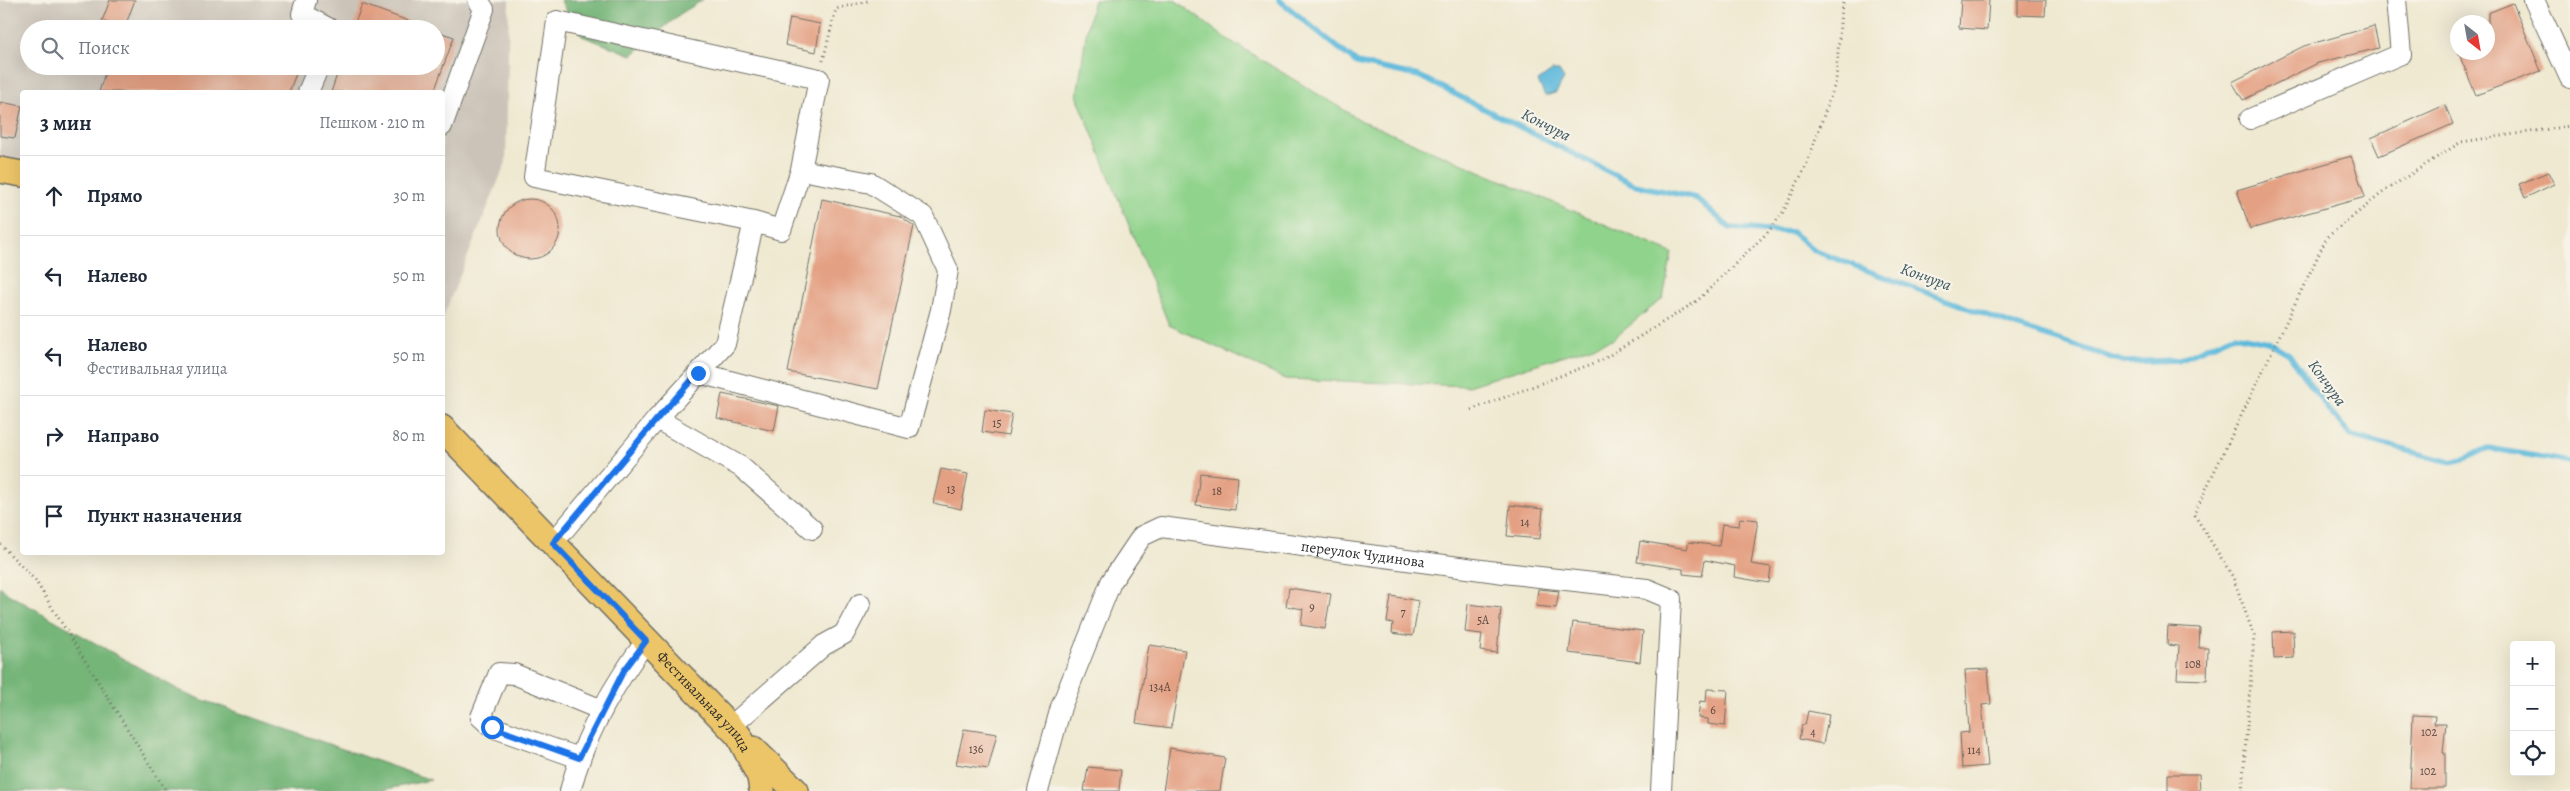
<!DOCTYPE html>
<html lang="ru">
<meta charset="utf-8">
<style>
body{margin:0;font-family:Alegreya,serif;background:#f2f2f3;color:#1f2937}
.controls{position:absolute;right:15px;bottom:15px;display:grid;overflow:hidden;border-radius:5px;box-shadow:0 5px 20px #0002}
.controls button{width:45px;height:45px;display:grid;place-items:center;padding:0;border:0;border-bottom:1px solid #e0e1e3;background:#fff;color:#1f2937;font:25px sans-serif}
.compass{position:absolute;left:2450px;top:15px;width:45px;height:45px;border-radius:50%;background:#fff;box-shadow:0 5px 20px #0002;rotate:149deg}
.stop{position:absolute;width:15px;height:15px;margin:-11px;border:4px solid #1a73e8;border-radius:50%;background:#fff}
.stop.end{background:#1a73e8;border-color:#fff;box-shadow:0 1px 5px #0008}
.list{margin:0;padding:0;list-style:none}
h2{display:flex;justify-content:space-between;align-items:center;height:65px;margin:0;padding:0 20px;font-size:21px}
h2 small{font-size:16px;font-weight:400;color:#747a83}
.list li{display:grid;grid-template-columns:32px 1fr auto;gap:15px;align-items:center;box-sizing:border-box;height:80px;padding:0 20px;border-top:1px solid #e0e1e3}
.list b{display:block;font-size:19px;white-space:nowrap}
.list p{margin:0;font-size:16px;white-space:nowrap;color:#747a83}
.list em{font-size:16px;font-style:normal;color:#747a83}
.icon{flex:none;width:28px;height:28px;fill:none;stroke:currentColor;stroke-width:2;stroke-linecap:round;stroke-linejoin:round}
.map{position:relative;flex:none;width:2570px;height:791px;overflow:hidden}
.search{position:absolute;background:#fff;box-shadow:0 5px 20px #0002;left:20px;top:20px;width:425px;height:55px;display:flex;align-items:center;gap:12px;box-sizing:border-box;padding:0 18px;border-radius:28px;color:#747a83;font-size:19px}
.panel{position:absolute;background:#fff;box-shadow:0 5px 20px #0002;left:20px;top:90px;width:425px;height:465px;border-radius:5px}
.map>svg:first-child{display:block}
</style>
<div class="map">
<svg width="2570" height="791" viewBox="0 0 2570 791">
<rect width="100%" height="100%" fill="#f7f3e8"/>
<filter id="ink" filterUnits="userSpaceOnUse"><feTurbulence type="fractalNoise" baseFrequency=".02" numOctaves="2"/><feDisplacementMap in="SourceGraphic" scale="10" xChannelSelector="R" yChannelSelector="G"/><feConvolveMatrix kernelMatrix="1 2 1 2 8 2 1 2 1" color-interpolation-filters="sRGB"/></filter>
<filter id="wash" filterUnits="userSpaceOnUse"><feTurbulence type="fractalNoise" baseFrequency=".0096" numOctaves="4" result="noise"/><feDisplacementMap in="SourceGraphic" scale="20" xChannelSelector="R" yChannelSelector="G"/><feGaussianBlur stdDeviation="1.12" result="paint"/><feColorMatrix in="noise" values="0 0 0 0 0 0 0 0 0 0 0 0 0 0 0 0 0 1.4 0 .05"/><feComposite in="paint" operator="in"/></filter>
<g filter="url(#wash)">
<rect width="100%" height="100%" fill="#efe9d1"/>
<path fill="#cbc3b8" fill-rule="evenodd" d="M0 0H509L506 162 443 317 442 92H22V166L0 162ZM29 29H436V66H29Z"/>
<polygon fill="#90d38c" stroke="#5e7f5c" points="1094,0 1175,0 1224,37 1362,121 1672,253 1663,298 1612,340 1468,386 1285,379 1169,325 1077,96 1087,28"/>
<g fill="#74b578" stroke="#507052">
<polygon points="560,0 703,0 680,14 632,55 582,36"/>
<polygon points="0,586 8,594 186,694 431,780 378,791 0,791"/>
</g>
<polygon fill="#5db9db" stroke="#447283" points="1552,71 1559,71 1564,79 1556,93 1545,96 1538,81"/>
<g fill="none" stroke-linecap="round" stroke-linejoin="round">
<polyline stroke="#5db9db" stroke-width="5.5" points="1279,0 1357,63 1419,76 1635,185 1696,198 1730,228 1792,232 1815,251 2016,326 2125,362 2178,360 2234,335 2269,342 2289,354 2329,411 2352,436 2450,462 2467,458 2488,448 2570,462"/>
</g>
<g id="blocks">
<g fill="#e4a083">
<polygon points="110,0 135,0 124,29 102,21"/>
<polygon points="1961,0 1989,0 1987,30 1959,28"/>
<polygon points="2018,0 2046,0 2045,16 2018,15"/>
<polygon points="2513,3 2541,71 2476,95 2458,52 2488,52 2488,13"/>
<polygon points="362,4 425,27 425,29 353,29"/>
<polygon points="790,18 820,24 816,52 785,45"/>
<polygon points="2374,26 2379,48 2318,63 2243,100 2232,82 2304,46"/>
<polygon points="436,31 454,37 434,92 331,92 340,66 436,66"/>
<polygon points="107,66 299,66 289,92 99,92"/>
<polygon points="0,102 22,106 15,138 0,136"/>
<polygon points="2445,105 2453,124 2379,156 2371,138"/>
<polygon points="2351,156 2365,197 2250,229 2237,190"/>
<polygon points="2548,172 2554,184 2525,198 2519,184"/>
<polygon points="822,199 900,216 914,226 878,389 788,372"/>
<circle cx="530" cy="229" r="30"/>
<polygon points="722,394 779,406 774,431 717,418"/>
<polygon points="985,410 1012,414 1008,436 982,432"/>
<polygon points="941,469 968,474 961,509 933,503"/>
<polygon points="1200,473 1238,477 1235,510 1196,505"/>
<polygon points="1510,505 1543,509 1540,539 1507,536"/>
<polygon points="1740,518 1758,520 1751,564 1771,567 1769,583 1734,577 1735,566 1705,560 1702,576 1683,574 1683,569 1637,562 1640,541 1687,549 1689,542 1719,546 1722,524 1739,526"/>
<polygon points="1289,588 1331,594 1325,629 1301,625 1303,609 1286,606"/>
<polygon points="1538,589 1559,591 1556,608 1536,606"/>
<polygon points="1391,596 1419,601 1413,636 1392,633 1393,623 1387,622"/>
<polygon points="1468,604 1501,608 1497,653 1480,651 1482,634 1465,632"/>
<polygon points="1573,622 1643,631 1640,662 1569,653"/>
<polygon points="2168,626 2200,628 2199,648 2208,648 2207,680 2177,679 2179,646 2167,645"/>
<polygon points="2293,631 2294,658 2274,659 2273,632"/>
<polygon points="1149,645 1185,650 1171,728 1136,723"/>
<polygon points="1988,669 1991,704 1982,705 1988,766 1962,768 1960,733 1969,732 1965,670"/>
<polygon points="1707,689 1728,690 1725,726 1708,724 1708,719 1698,718 1700,701 1706,702"/>
<polygon points="1808,711 1829,715 1823,744 1799,739 1802,725 1805,725"/>
<polygon points="2413,715 2435,716 2434,723 2446,723 2443,753 2445,753 2445,788 2410,788"/>
<polygon points="964,729 997,734 988,769 956,764"/>
<polygon points="1170,748 1225,758 1220,791 1163,791"/>
<polygon points="1088,767 1121,770 1119,791 1084,791"/>
<polygon points="2168,774 2199,774 2200,791 2168,791"/>
</g>
</g>
</g>
<g filter="url(#ink)">
<use href="#blocks" fill-opacity="0" stroke="#706e65" stroke-width="1"/>
<g fill="none" stroke-linecap="round" stroke-linejoin="round">
<defs>
<g id="minor">
<polyline points="306,0 302,14 330,29"/>
<polyline points="2534,0 2570,78"/>
<polyline points="308,92 319,66"/>
<polyline points="2250,119 2401,54 2396,0"/>
<polyline points="442,126 484,9 478,0"/>
<polyline points="699,373 909,428 941,310 948,270 923,216 871,183 801,170"/>
<polyline points="657,419 725,344 754,222 534,177 557,21 819,79 801,170 781,230 754,222"/>
<polyline points="553,543 657,419 741,467 812,529"/>
<polyline points="730,727 824,645 844,634 860,604"/>
<polyline points="579,758 492,727 481,717 499,673 514,674 602,710"/>
<path d="M570 791C584 736 612 687 646 641"/>
<path id="s1" d="M1038 791 1061 707 1111 582 1142 536 1161 527 1504 573 1647 589 1671 599 1661 791"/>
</g>
<g id="major">
<polyline points="0,170 22,174"/>
<path id="s2" d="M442 428 739 736 760 777 762 791"/>
<polyline points="753,749 796,791"/>
</g>
</defs>
<use href="#minor" stroke="#706e65" stroke-width="22"/>
<use href="#major" stroke="#706e65" stroke-width="28"/>
<g stroke="#706e65" stroke-width="3" stroke-dasharray="1 4" stroke-linecap="butt">
<polyline points="823,61 836,9 871,0"/>
<polyline points="1471,410 1602,360 1697,301 1769,231 1783,212 1806,166 1836,81 1841,10 1844,0"/>
<polyline points="0,544 35,580 166,791"/>
<polyline points="2242,791 2254,636 2233,577 2194,514 2327,237 2386,190 2461,142 2570,126"/>
</g>
<use href="#minor" stroke="#fff" stroke-width="20"/>
<use href="#major" stroke="#edc569" stroke-width="25"/>
</g>
</g>
<g fill="none" stroke-linecap="round" stroke-linejoin="round" filter="url(#ink)">
<polyline stroke="#1a73e8" stroke-width="6" points="492,727 579,758 623,672 646,641 553,543 657,419 698,373"/>
</g>
<g text-anchor="middle" dominant-baseline="central" stroke-width="4.5" stroke-linejoin="round" paint-order="stroke">
<g font-size="12" fill="#594841">
<text x="997" y="423">15</text>
<text x="951" y="489">13</text>
<text x="1217" y="491">18</text>
<text x="1525" y="522">14</text>
<text x="1312" y="607">9</text>
<text x="1403" y="612">7</text>
<text x="1483" y="620">5А</text>
<text x="2193" y="664">108</text>
<text x="1160" y="687">134А</text>
<text x="1713" y="710">6</text>
<text x="1813" y="732">4</text>
<text x="2429" y="732">102</text>
<text x="976" y="749">136</text>
<text x="1974" y="750">114</text>
<text x="2428" y="771">102</text>
</g>
<g font-size="15" fill="#2b2b2b" stroke="#f7f3e8">
<text stroke="none"><textPath href="#s1" startOffset="502">переулок Чудинова</textPath></text>
<text stroke="none"><textPath href="#s2" startOffset="379">Фестивальная улица</textPath></text>
</g>
<g font-size="16" font-style="italic" fill="#3a5660" stroke="#f7f3e8">
<text transform="translate(1546 125) rotate(27)">Кончура</text>
<text transform="translate(1926 277) rotate(20)">Кончура</text>
<text transform="translate(2327 383) rotate(54)">Кончура</text>
</g>
</g>
</svg>
<div class="controls">
<button>+</button>
<button>−</button>
<button><svg class="icon" aria-label="locate" viewBox="0 0 24 24"><circle cx="12" cy="12" r="6"/><path d="M12 2v4M12 18v4M2 12h4M18 12h4"/></svg></button>
</div>
<svg class="compass" viewBox="-18 -18 36 36"><path d="M0-13l5 13h-10z" fill="#e53935"/><path d="M0 13l5-13h-10z" fill="#747a83"/></svg>
<div class="stop" style="left:492px;top:727px"></div>
<div class="stop end" style="left:698px;top:373px"></div>
<div class="search"><svg class="icon" aria-label="search" viewBox="0 0 24 24"><circle cx="10" cy="10" r="6"/><path d="M15 15l6 6"/></svg>Поиск</div>
<section class="panel">
<h2>3 мин<small>Пешком · 210 m</small></h2>
<ul class="list">
<li><svg class="icon" aria-label="ahead" viewBox="0 0 24 24"><path d="M12 20V5M6 11l6-6 6 6"/></svg><div><b>Прямо</b></div><em>30 m</em></li>
<li><svg class="icon" aria-label="left" viewBox="0 0 24 24"><path d="M17 20v-9H6M10 6l-5 5 5 5"/></svg><div><b>Налево</b></div><em>50 m</em></li>
<li><svg class="icon" aria-label="left" viewBox="0 0 24 24"><path d="M17 20v-9H6M10 6l-5 5 5 5"/></svg><div><b>Налево</b><p>Фестивальная улица</p></div><em>50 m</em></li>
<li><svg class="icon" aria-label="right" viewBox="0 0 24 24"><path d="M7 20v-9h11M14 6l5 5-5 5"/></svg><div><b>Направо</b></div><em>80 m</em></li>
<li><svg class="icon" aria-label="arrive" viewBox="0 0 24 24"><path d="M6 21V4h12l-3 4 3 4H6"/></svg><div><b>Пункт назначения</b></div></li>
</ul>
</section>
</div>
